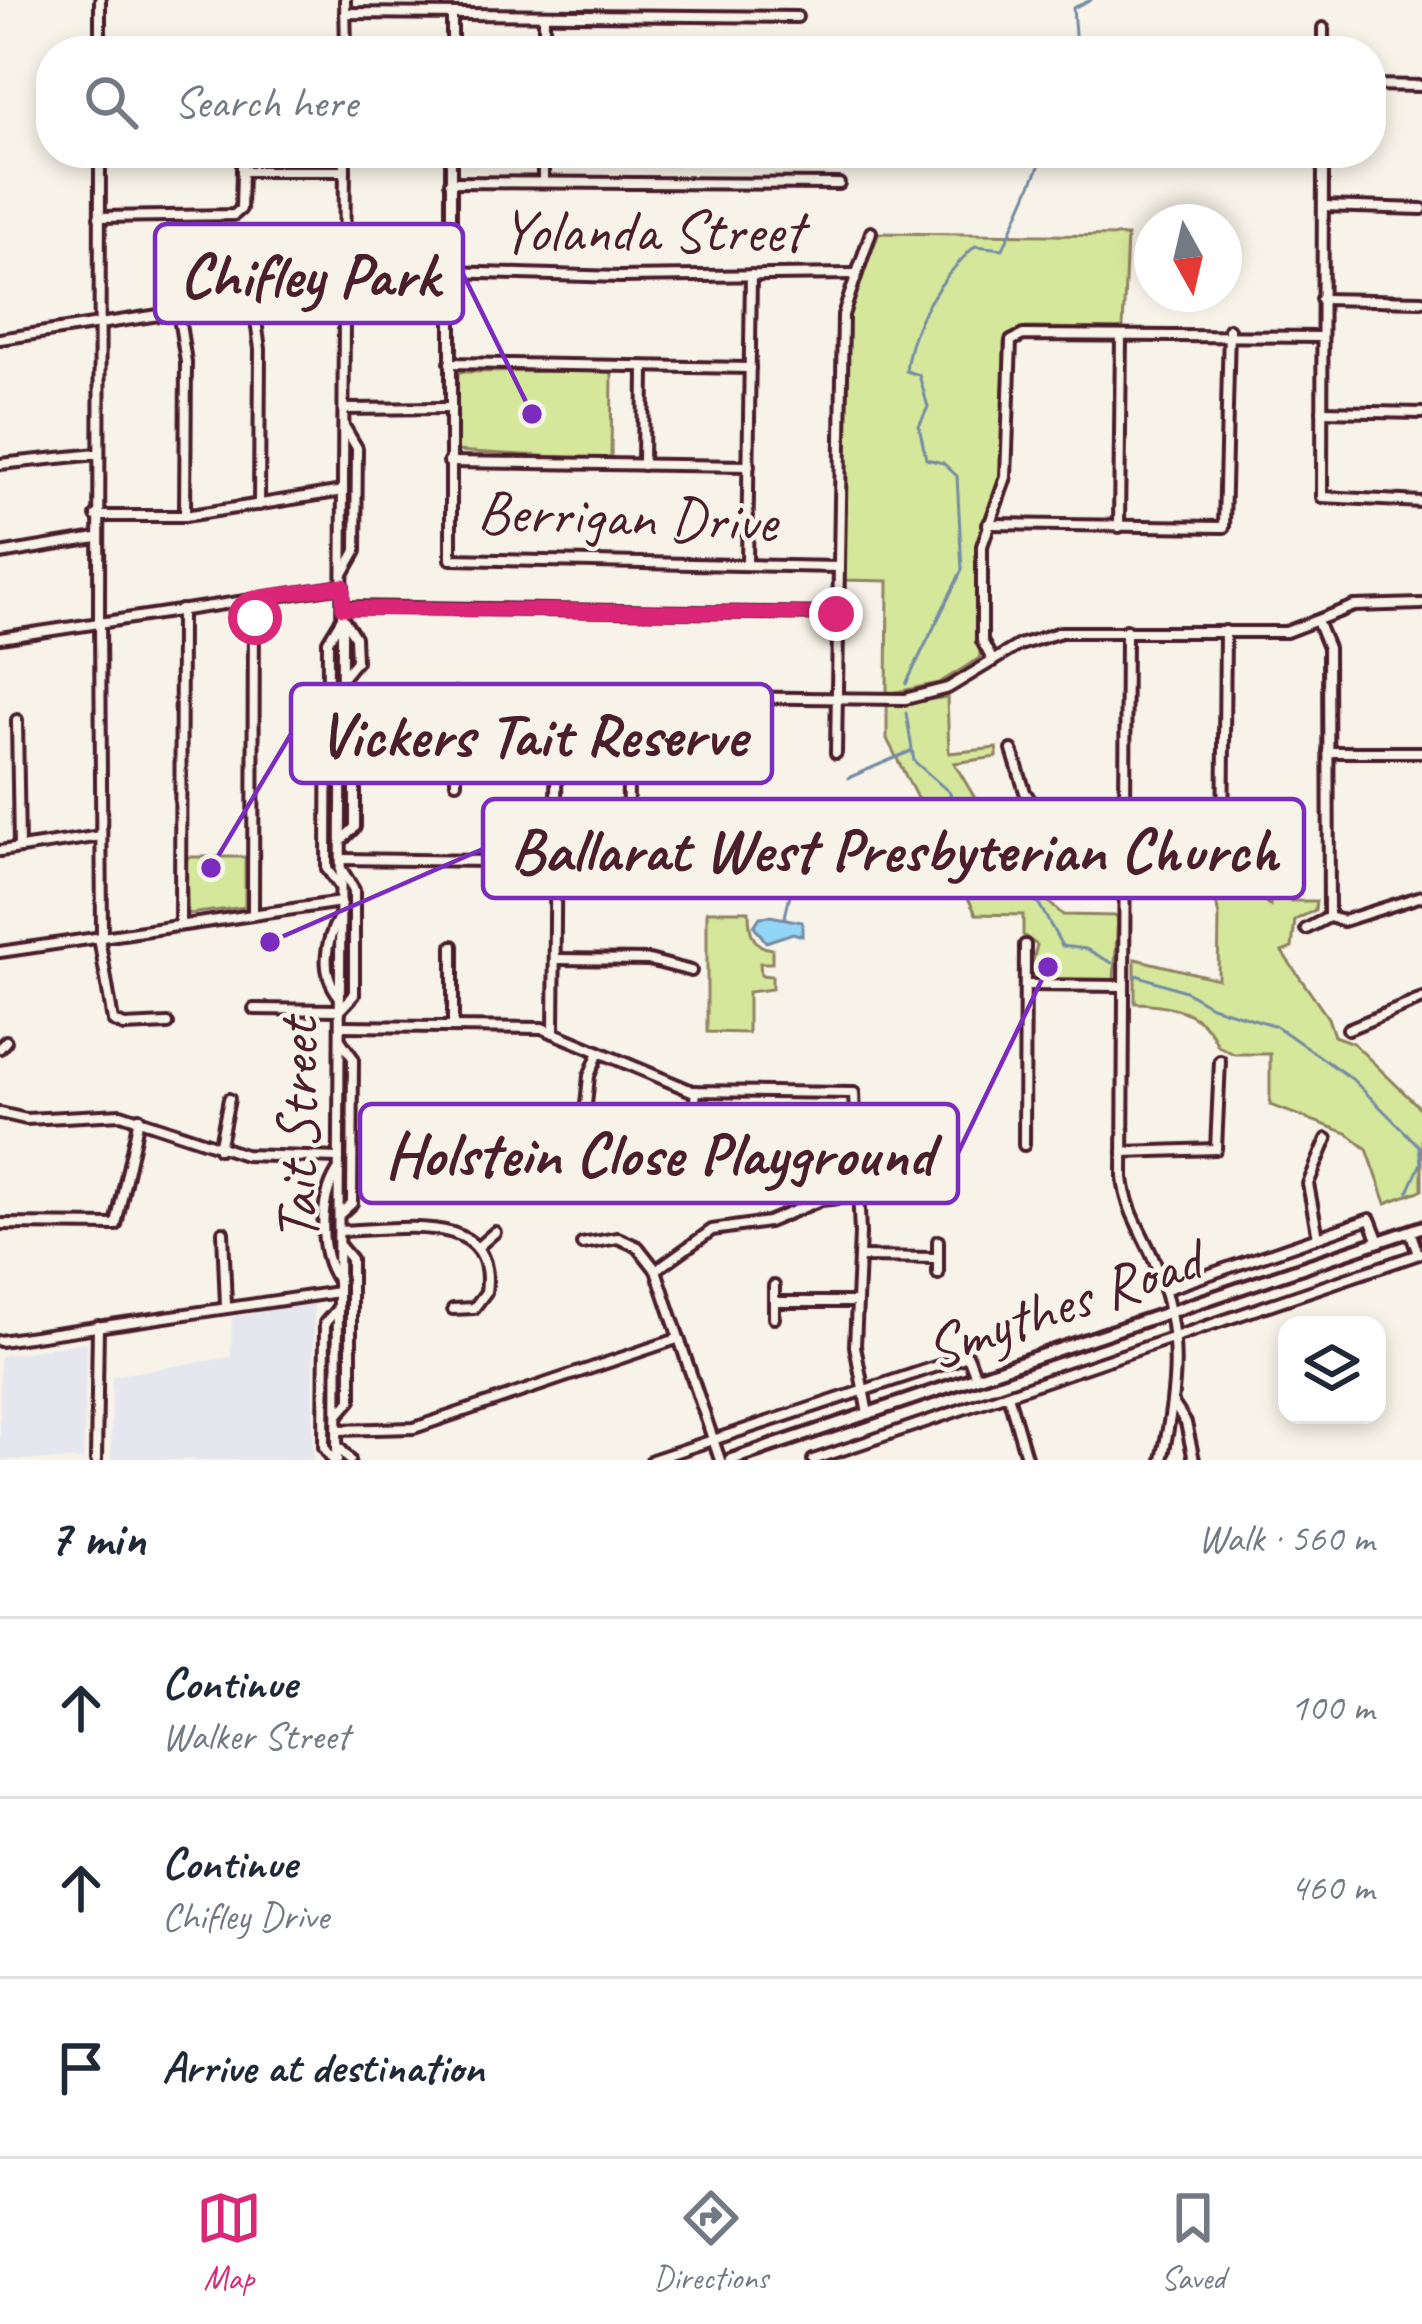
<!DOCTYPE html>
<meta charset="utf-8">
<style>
body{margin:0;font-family:Caveat,sans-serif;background:#f6f6f7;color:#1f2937}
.controls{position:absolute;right:36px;bottom:36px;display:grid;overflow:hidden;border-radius:24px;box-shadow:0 6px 18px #0003}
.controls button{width:108px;height:108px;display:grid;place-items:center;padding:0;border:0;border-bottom:3px solid #e0e1e3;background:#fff;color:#1f2937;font:60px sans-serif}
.compass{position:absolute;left:1134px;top:204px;width:108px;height:108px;border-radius:50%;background:#fff;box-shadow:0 6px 18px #0003;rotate:172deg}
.stop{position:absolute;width:36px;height:36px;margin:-27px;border:9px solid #db2777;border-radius:50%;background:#fff}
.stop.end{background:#db2777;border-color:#fff;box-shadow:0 3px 12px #0008}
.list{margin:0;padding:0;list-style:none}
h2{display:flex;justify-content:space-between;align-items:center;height:156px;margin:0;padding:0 48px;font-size:51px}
h2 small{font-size:39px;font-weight:400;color:#747a83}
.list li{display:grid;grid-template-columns:78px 1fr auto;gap:36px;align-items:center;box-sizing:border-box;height:180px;padding:0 48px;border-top:3px solid #e0e1e3}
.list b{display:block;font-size:45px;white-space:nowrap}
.list p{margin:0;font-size:39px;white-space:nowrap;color:#747a83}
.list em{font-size:39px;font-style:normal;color:#747a83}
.icon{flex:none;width:66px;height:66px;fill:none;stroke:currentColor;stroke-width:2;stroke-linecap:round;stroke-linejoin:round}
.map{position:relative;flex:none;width:1422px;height:1460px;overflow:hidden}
.search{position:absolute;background:#fff;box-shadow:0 6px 18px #0003;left:36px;right:36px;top:36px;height:132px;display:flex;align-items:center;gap:30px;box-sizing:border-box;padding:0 42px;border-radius:48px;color:#747a83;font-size:45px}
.sheet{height:696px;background:#fff}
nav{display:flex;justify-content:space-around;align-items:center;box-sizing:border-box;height:168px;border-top:3px solid #e0e1e3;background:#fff;font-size:33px;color:#747a83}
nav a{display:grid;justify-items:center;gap:6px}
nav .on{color:#db2777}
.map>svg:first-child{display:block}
</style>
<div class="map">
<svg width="1422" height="1460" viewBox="0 0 1422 1460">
<rect width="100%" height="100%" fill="#f7f3e8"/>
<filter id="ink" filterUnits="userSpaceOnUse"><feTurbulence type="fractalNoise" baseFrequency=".00833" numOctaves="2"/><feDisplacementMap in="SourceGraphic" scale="24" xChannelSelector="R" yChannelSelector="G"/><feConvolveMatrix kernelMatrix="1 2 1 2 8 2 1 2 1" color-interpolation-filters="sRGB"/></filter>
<g filter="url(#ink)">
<g fill="#e6e7ee">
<polygon points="314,1304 313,1460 111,1460 112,1376 231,1357 232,1317"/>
<polygon points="87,1342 83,1460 0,1460 0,1356"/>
</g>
<g fill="#d5e79b" stroke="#908363" stroke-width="3">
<polygon points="879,233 1127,236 1123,329 1026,328 1004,343 1002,476 977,541 980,658 939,683 887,694 888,581 843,580 848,313"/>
<polygon points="612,371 611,460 455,451 458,372"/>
<polygon points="947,697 949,753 997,748 997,757 954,763 1024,880 1063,915 1118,916 1114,980 1035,980 1030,972 1037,945 1023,935 1023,915 976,914 887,739 887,706"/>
<polygon points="185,857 245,857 245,907 188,914"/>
<path d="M1227 869 1270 906 1272 880H1280L1291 901H1316L1315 910 1295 920 1292 948 1282 952 1328 1018 1334 1036 1353 1043 1422 1110V1190L1386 1203 1367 1149 1347 1133 1270 1105V1054H1234L1218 1046C1204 1011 1170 1004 1135 1003V959L1218 979 1219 917 1211 873Z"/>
<path d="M707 911H749C749 929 751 947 772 949V963H760L761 975 772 976V989L748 992V1033L707 1032Z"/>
</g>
<polygon fill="#92d5f4" stroke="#758ca4" stroke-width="3" points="770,916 802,922 802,936 793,933 766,942 754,926 760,917"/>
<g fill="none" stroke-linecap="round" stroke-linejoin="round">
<g stroke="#758ca4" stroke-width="3">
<polyline points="1070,51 1076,46 1073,8 1091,0"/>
<path d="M906 684 962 570 957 476 943 463 926 459 919 426 928 407 919 375 906 371C911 323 939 280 975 246L1003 249 1045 153"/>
<polyline points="906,713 914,761 949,792 973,834"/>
<polyline points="848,778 911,751"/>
<polyline points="975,836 989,848 997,870 1039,904 1062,946 1086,949 1112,963"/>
<polyline points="785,917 793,881"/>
<polyline points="1136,975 1185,991 1211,1006 1276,1026 1352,1079 1419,1146 1421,1163 1408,1192"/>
</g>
<defs>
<g id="minor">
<polyline points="345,0 346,51"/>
<polyline points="345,13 797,17"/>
<polyline points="1323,28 1323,51"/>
<polyline points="100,51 100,0"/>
<polyline points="452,51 452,17"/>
<polyline points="544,51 544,18"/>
<polyline points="1371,85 1422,86"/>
<polyline points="451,153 451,559 839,567"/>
<polyline points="1323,153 1322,497 1422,502"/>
<polyline points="242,171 242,153"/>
<polyline points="543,180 543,153"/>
<polyline points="450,182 839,184"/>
<polyline points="1323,206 1422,209"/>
<polyline points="99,217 234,215 241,209 242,171 345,171"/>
<polyline points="450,272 620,277 854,274"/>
<polyline points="253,299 260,349 259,505"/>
<polyline points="1321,299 1422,301"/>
<polyline points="178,311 186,362 185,516"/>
<polyline points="0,339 344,287"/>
<polyline points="450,363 750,368"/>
<polyline points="344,409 448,408"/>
<polyline points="1322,411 1422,413"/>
<polyline points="449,462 749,466"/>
<polyline points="0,464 97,454"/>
<polyline points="643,465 644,368"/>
<polyline points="96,516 185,516 343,491"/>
<polyline points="988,524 1224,527 1229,329"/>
<polyline points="1119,527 1121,336"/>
<polyline points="0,554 96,538"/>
<polyline points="747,564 751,275"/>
<polyline points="344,572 356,551 357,448 344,426"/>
<polyline points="343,607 836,614"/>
<polyline points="1317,621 1328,648 1329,917"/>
<polyline points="99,622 100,153"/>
<polyline points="100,622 102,937"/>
<path d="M1126 630 1123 1177C1126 1212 1144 1234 1156 1265 1183 1334 1177 1389 1162 1460"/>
<polyline points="0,638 343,586"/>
<polyline points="993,661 982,641 982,546 1006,477 1011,341 1023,335 1321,337"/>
<polyline points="343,677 356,661 355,637 344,620"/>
<polyline points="343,694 905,699 948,688 1019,645 1061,632 1286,632 1354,606 1422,604"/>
<polyline points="17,720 19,848"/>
<polyline points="1012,750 1025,792 1068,860 1215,863 1223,852 1225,631"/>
<polyline points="1328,752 1422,752"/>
<polyline points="836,753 843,315 871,232"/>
<polyline points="456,782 456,693"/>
<polyline points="342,840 355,827 355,728 343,711"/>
<polyline points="0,851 101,836"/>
<polyline points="341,859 627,863 629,697"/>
<polyline points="340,887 327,869 328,641 342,618"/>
<polyline points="253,913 254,599"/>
<path d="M339 917C325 942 320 972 339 996"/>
<polyline points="180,925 181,610"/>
<polyline points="1306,929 1329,917 1343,921 1422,896"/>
<polyline points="99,937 113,1021 124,1026 168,1024"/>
<polyline points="453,946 453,1027"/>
<polyline points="0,952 341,902"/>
<polyline points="556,959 649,960 691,971"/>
<polyline points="1025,985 1124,986"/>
<polyline points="254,1009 340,1010"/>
<polyline points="340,1010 354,995 354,890 342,870"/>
<polyline points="340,1026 542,1028 692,1091 854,1093 860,1234 855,1346 868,1414"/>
<polyline points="1348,1029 1422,999"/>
<polyline points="554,1033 557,696"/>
<polyline points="0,1048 6,1041"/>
<polyline points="0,1113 26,1119 121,1114 245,1155 339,1158"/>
<polyline points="582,1143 589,1076 599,1052"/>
<polyline points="1024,1145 1025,945"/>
<polyline points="690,1148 696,1091"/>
<polyline points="858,1148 935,1149"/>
<polyline points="219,1149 229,1099"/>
<polyline points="1123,1152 1216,1149 1220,1061"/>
<path d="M337 1172C319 1201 318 1253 338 1281"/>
<polyline points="936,1174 937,1124"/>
<polyline points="340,1214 352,1203 353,1058 341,1041"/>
<polyline points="0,1224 116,1225 139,1118"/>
<path d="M339 1231C395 1230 498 1208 486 1292L474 1308 453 1309"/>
<polyline points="1410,1231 1418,1254"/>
<polyline points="223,1232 226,1305"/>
<polyline points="1318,1237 1308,1184 1327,1139"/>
<polyline points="582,1244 618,1238 638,1247 656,1270 720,1460"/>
<polyline points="479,1246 495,1232"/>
<polyline points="860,1257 937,1258"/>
<polyline points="656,1270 712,1230 768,1222 821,1200 859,1196"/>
<polyline points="938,1274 938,1241"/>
<polyline points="1164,1290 1370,1219 1379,1242"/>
<polyline points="774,1302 857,1302"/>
<polyline points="774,1318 774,1286"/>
<polyline points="0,1341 338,1292"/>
<polyline points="1008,1395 1027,1460"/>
<polyline points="1173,1403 1186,1423 1194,1460"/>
<polyline points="338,1415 351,1400 351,1259 340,1246"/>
<polyline points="337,1430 414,1428 677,1339"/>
<polyline points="338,1446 350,1460"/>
<polyline points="96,1460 98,1326"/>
<polyline points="333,1460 324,1447 325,1323 338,1308"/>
<polyline points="337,1460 345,153"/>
<polyline points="652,1460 968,1356 976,1377"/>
<polyline points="813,1460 1422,1253"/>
</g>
<polyline id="major" points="730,1460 1422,1227"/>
</defs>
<use href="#minor" stroke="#4a1f2b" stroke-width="16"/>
<use href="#major" stroke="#4a1f2b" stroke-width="18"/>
<use href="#minor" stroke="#f7f3e8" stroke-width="8"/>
<use href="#major" stroke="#f7f3e8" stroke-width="9"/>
</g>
</g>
<g fill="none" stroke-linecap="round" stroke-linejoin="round" filter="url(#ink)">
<polyline stroke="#db2777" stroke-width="15" points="255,618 254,598 343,586 343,608 836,614"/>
</g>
<g text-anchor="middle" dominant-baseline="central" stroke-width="9" stroke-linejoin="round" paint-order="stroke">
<g font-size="60" fill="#4a1f2b" stroke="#f7f3e8">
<text x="652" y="231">Yolanda Street</text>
<text transform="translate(627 516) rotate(2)">Berrigan Drive</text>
<text transform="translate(297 1130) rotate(-90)">Tait Street</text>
<text transform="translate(1063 1304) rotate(-19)">Smythes Road</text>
</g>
</g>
<path fill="none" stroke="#7b2cbf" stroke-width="4.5" d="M532 414L463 274M211 868L291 734M270 942L483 849M1048 967L958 1153"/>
<g fill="#7b2cbf" stroke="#f7f3e8" stroke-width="4.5">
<circle cx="532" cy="414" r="12"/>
<circle cx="211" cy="868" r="12"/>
<circle cx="270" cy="942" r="12"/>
<circle cx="1048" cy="967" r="12"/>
</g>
<g fill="#f7f3e8" stroke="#7b2cbf" stroke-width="4.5">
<rect x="155" y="224" width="308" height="99" rx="12"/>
<rect x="291" y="684" width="481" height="99" rx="12"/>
<rect x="483" y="799" width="821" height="99" rx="12"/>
<rect x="360" y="1104" width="598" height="99" rx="12"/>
</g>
<g font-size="63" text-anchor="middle" font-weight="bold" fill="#4a1f2b">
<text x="309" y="296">Chifley Park</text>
<text x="532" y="756">Vickers Tait Reserve</text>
<text x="894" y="871">Ballarat West Presbyterian Church</text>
<text x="659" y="1175">Holstein Close Playground</text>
</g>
</svg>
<div class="controls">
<button><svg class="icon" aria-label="layers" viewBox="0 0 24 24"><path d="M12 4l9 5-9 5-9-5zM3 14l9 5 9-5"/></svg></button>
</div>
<svg class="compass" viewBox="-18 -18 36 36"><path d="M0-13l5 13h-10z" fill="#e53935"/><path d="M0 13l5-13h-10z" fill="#747a83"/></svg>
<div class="stop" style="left:255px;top:618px"></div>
<div class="stop end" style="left:836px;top:614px"></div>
<div class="search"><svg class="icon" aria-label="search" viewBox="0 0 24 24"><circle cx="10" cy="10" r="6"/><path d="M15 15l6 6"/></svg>Search here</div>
</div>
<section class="sheet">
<h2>7 min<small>Walk · 560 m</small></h2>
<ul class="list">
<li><svg class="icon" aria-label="ahead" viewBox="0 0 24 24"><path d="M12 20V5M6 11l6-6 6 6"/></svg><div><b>Continue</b><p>Walker Street</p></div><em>100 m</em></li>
<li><svg class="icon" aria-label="ahead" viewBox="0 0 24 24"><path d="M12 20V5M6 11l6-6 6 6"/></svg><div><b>Continue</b><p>Chifley Drive</p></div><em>460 m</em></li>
<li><svg class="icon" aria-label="arrive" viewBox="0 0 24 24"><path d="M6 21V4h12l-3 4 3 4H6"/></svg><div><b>Arrive at destination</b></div></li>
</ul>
</section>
<nav>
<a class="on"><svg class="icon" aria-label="map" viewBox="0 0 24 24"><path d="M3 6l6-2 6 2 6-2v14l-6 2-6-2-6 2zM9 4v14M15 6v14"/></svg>Map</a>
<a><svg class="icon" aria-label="directions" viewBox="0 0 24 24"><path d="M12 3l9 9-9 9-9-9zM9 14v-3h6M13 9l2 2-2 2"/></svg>Directions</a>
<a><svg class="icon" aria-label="saved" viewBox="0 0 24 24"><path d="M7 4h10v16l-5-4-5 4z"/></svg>Saved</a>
</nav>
